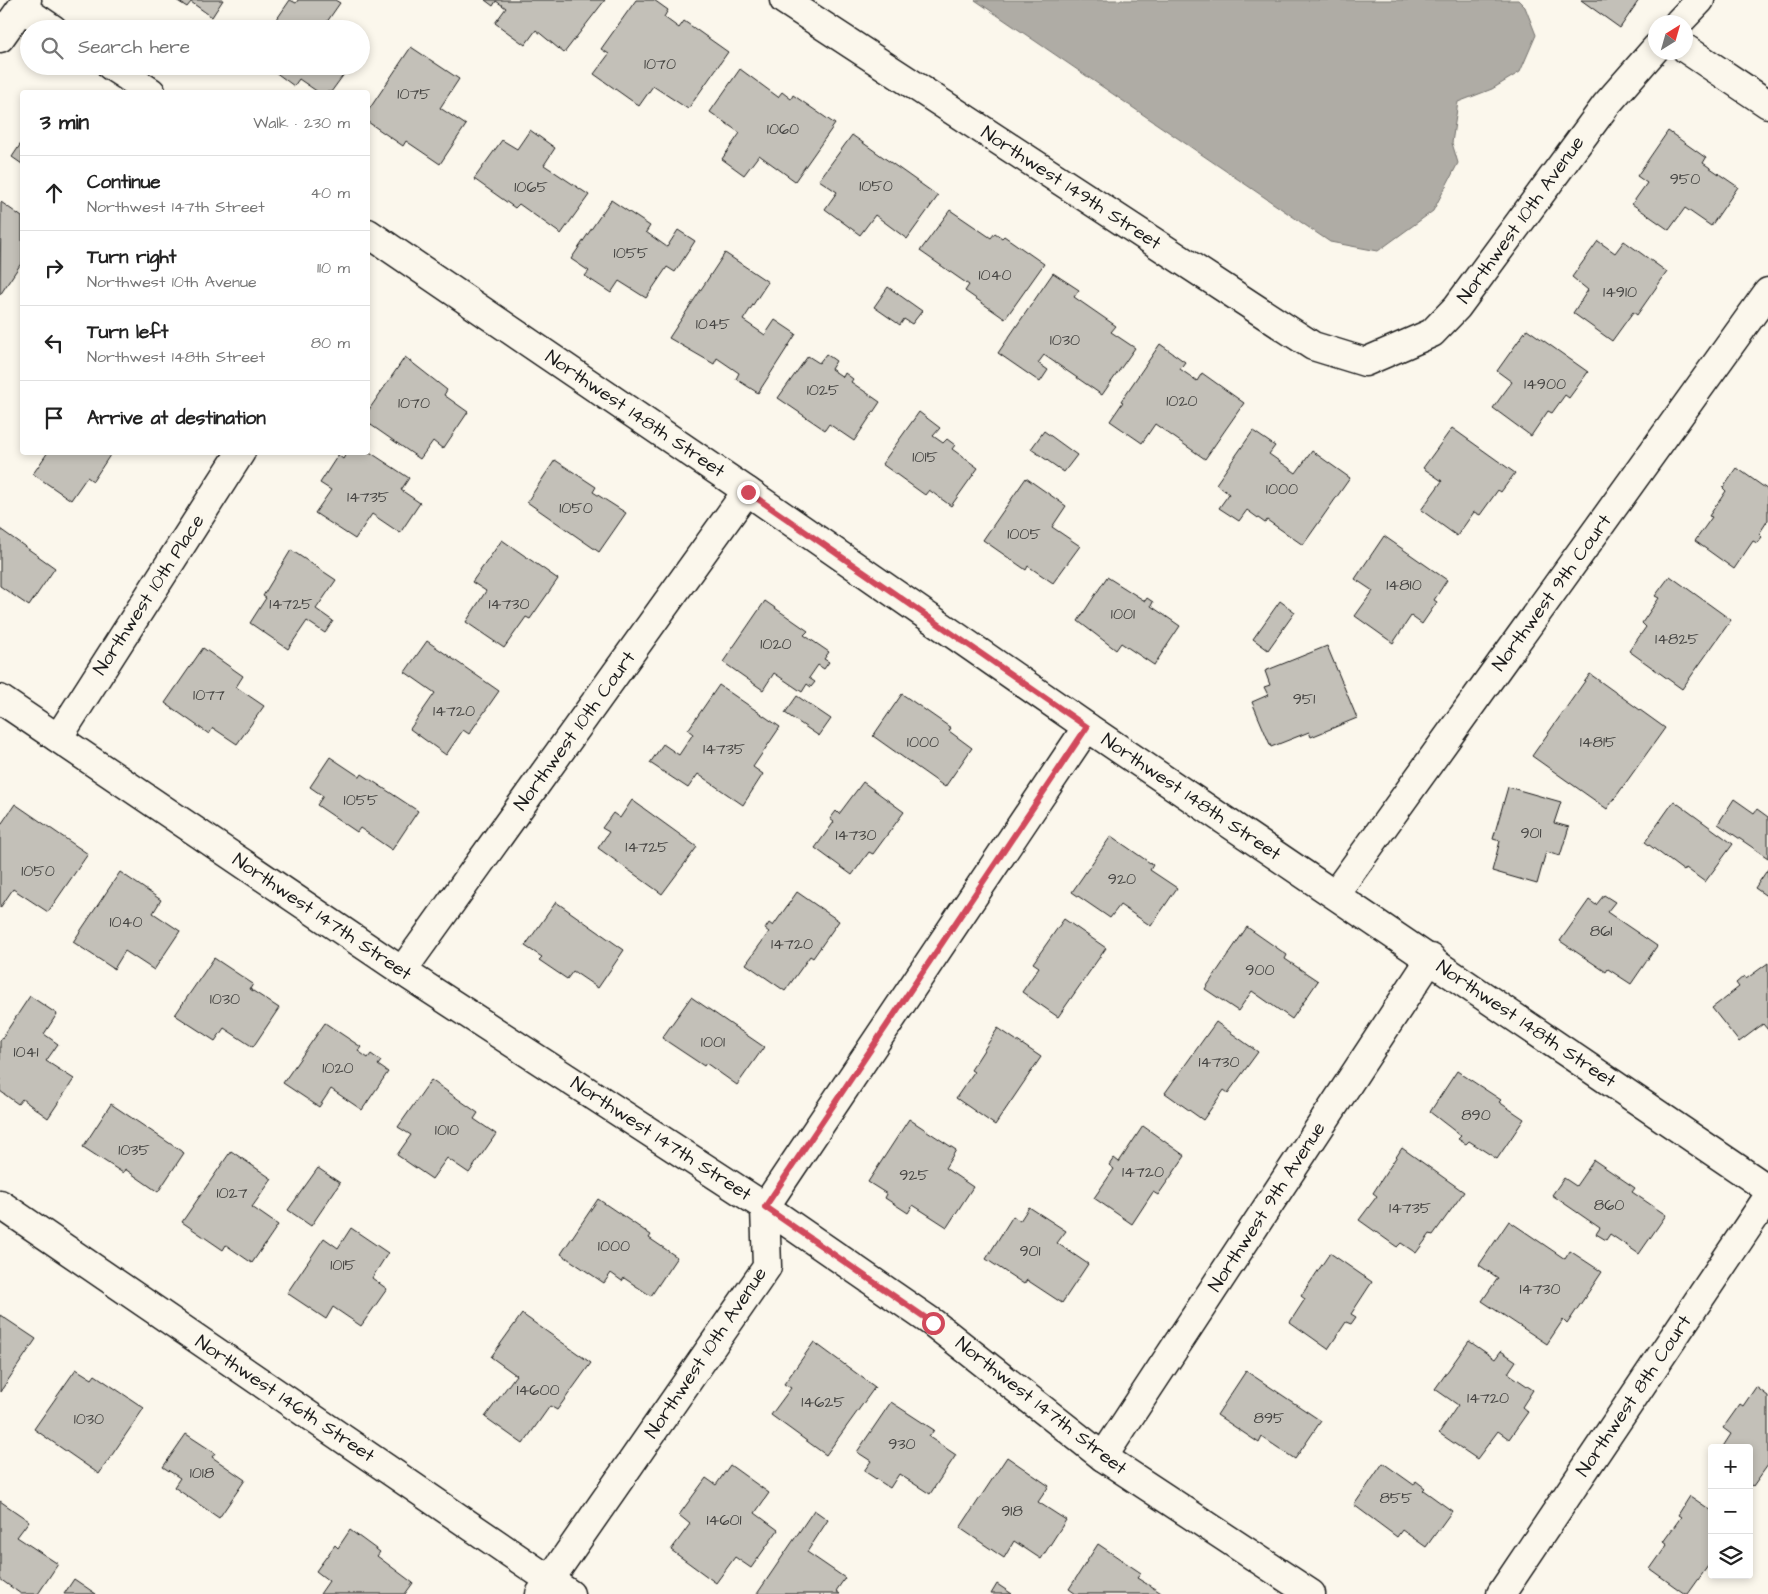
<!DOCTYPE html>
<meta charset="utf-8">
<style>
body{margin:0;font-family:"Architects Daughter",sans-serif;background:#f6f6f6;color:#222}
.controls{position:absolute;right:15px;bottom:15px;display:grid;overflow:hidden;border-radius:5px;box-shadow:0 2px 8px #0003}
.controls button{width:45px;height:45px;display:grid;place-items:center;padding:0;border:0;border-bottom:1px solid #e0e0e0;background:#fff;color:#222;font:25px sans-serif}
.compass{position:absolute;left:1648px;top:15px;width:45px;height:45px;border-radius:50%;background:#fff;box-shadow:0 2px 8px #0003;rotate:37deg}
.stop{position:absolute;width:15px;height:15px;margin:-11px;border:4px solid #d1495b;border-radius:50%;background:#fff}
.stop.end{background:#d1495b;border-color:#fff;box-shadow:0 1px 5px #0008}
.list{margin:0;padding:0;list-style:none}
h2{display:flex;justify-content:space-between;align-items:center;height:65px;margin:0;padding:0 20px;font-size:21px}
h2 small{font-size:16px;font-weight:400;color:#767676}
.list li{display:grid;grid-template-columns:32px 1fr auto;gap:15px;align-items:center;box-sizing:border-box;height:75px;padding:0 20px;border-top:1px solid #e0e0e0}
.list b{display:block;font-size:19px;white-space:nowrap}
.list p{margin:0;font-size:16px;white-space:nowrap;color:#767676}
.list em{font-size:16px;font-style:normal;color:#767676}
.icon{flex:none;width:28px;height:28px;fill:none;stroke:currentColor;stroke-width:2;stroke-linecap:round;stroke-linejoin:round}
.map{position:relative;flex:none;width:1768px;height:1594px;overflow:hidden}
.search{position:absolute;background:#fff;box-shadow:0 2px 8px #0003;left:20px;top:20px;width:350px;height:55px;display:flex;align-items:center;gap:12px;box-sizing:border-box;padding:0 18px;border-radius:28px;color:#767676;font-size:19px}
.panel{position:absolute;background:#fff;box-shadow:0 2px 8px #0003;left:20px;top:90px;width:350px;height:365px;border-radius:5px}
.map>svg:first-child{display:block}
</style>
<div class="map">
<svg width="1768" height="1594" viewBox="0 0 1768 1594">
<rect width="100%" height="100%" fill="#fbf7ec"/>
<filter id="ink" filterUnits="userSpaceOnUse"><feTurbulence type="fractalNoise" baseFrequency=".02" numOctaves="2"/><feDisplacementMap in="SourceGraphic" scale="10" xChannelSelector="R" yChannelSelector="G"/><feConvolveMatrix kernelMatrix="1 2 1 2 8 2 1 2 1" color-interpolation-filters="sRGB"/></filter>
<g filter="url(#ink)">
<polygon fill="#afaca5" stroke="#74726e" points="975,0 1518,0 1525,7 1536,35 1520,72 1492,89 1458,102 1452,143 1458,163 1433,211 1378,251 1330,242"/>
<g fill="#c3c0b8" stroke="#1c1c1c">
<polygon points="176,0 223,0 212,17 191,2 187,7"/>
<polygon points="290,0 296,3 298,0 335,0 340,3 322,29 270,29"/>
<polygon points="485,0 605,0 564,53 536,30 525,45 495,23 506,8 496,1 493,6"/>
<polygon points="636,0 654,0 668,10 664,17 679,28 684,21 728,52 688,109 653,86 639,106 594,74 609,54 601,49"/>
<polygon points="1581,0 1639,0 1620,28"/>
<polygon points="411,47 459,79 440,108 466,125 440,164 406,141 403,146 368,122 368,111"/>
<polygon points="267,66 350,66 331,92 318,92 299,79 294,86"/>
<polygon points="740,69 778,97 782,92 791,99 793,95 835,124 795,181 759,155 744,175 722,159 740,133 710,112"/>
<polygon points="530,130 555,148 544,165 589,195 561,234 519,204 515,208 474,179 502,140 517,149"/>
<polygon points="1668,131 1706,158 1703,163 1738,187 1711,226 1685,208 1669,230 1632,204 1647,183 1637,176"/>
<polygon points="852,135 938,196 907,239 875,215 860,235 825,209 837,192 819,180"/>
<polygon points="22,142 22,164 12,157"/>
<polygon points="611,200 650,226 646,232 667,247 678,230 695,241 675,272 667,267 646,298 619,281 611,293 585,276 589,271 571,259"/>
<polygon points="1,202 22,217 22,262 0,295"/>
<polygon points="950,210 991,238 995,233 1002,238 1004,236 1044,264 1005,319 965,291 969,285 920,251"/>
<polygon points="1598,241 1615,253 1624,241 1667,272 1637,315 1633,312 1612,341 1573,313 1588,290 1572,277"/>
<polygon points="725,253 768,282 743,320 765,335 775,320 796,334 758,393 736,379 739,373 717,358 714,364 669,338"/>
<polygon points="1053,273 1079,290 1074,297 1116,326 1111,332 1135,348 1102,395 1044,355 1038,363 1048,370 1040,382 998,353"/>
<polygon points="888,287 922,311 912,324 904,319 900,325 874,307"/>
<polygon points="1527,329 1588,372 1569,398 1565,395 1552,413 1548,411 1531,436 1493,408 1512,382 1497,371"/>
<polygon points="1160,344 1185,362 1180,369 1197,381 1202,373 1244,403 1205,459 1155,424 1142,443 1110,421 1123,402 1121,401"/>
<polygon points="826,354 836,361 831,369 843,377 845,373 853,379 851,382 880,402 854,441 829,424 825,430 778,398 808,356 819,363"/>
<polygon points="405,357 447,390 444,395 468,412 443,449 433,441 420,459 368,423 368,411"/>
<polygon points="919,412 940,428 933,436 943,443 947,439 955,445 952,449 978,468 951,506 929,490 925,495 882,464"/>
<polygon points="1452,428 1515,473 1501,492 1498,490 1480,515 1474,512 1457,536 1421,510 1442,481 1423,468"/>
<polygon points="1044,431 1077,455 1064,472 1031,449"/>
<polygon points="1253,431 1275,446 1269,454 1296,473 1312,451 1350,478 1303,545 1267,520 1265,523 1247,510 1239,521 1219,508 1229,494 1216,484"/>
<polygon points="368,451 409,478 401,490 420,503 400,533 372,514 355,539 315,513 331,490 320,483 338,455 343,459 347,452 368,452"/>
<polygon points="48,452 112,452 93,481 87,477 71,500 33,474"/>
<polygon points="555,460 596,487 593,492 626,513 599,552 527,502"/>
<polygon points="1737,468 1768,490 1768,520 1759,534 1762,537 1757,543 1753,541 1734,569 1695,541 1712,517 1709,516 1726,491 1723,488"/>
<polygon points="1026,478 1066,506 1052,527 1080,546 1053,583 1028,566 1026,570 983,540"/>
<polygon points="0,529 55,568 29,606 0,586"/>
<polygon points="1384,536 1447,580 1434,600 1437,602 1422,624 1411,616 1393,643 1355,616 1373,591 1355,579"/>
<polygon points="502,540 558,579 530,619 526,617 504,648 466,622 486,591 472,582"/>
<polygon points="291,550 336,580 316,609 333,621 325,633 307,621 288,649 250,623 266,598 263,596"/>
<polygon points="1670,576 1731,620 1682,689 1629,651 1646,627 1642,623 1659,598 1655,596"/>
<polygon points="1107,577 1145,601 1147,598 1153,602 1151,606 1180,626 1154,665 1121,643 1116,650 1078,621"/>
<polygon points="765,601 808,631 804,635 829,652 824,659 829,662 824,669 818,665 809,678 815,682 811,687 807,684 802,692 774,673 763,690 723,662"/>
<polygon points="1280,601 1295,612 1268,650 1253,639"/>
<polygon points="427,641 499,691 469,734 463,730 446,755 410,729 435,693 405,672"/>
<polygon points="1327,646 1357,718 1311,737 1309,732 1271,747 1252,702 1268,695 1264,687 1270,685 1265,671"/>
<polygon points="203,648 243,676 236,687 264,706 237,744 213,728 209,734 165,703"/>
<polygon points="1590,674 1665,728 1607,809 1532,756"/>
<polygon points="719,685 780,727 753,767 763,774 743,805 698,774 688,788 650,763 663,744 679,755 693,734 688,730"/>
<polygon points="902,694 951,728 949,731 972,748 945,787 873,736"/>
<polygon points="797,696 831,719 819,736 785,713"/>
<polygon points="330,757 360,777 362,774 418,811 392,850 360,828 357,832 317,805 323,796 310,787"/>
<polygon points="863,782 904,812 873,854 869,852 852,875 815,848 834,822 830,819 836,811 839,814"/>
<polygon points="1508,787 1561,802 1554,823 1569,827 1560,856 1546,852 1537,884 1492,871 1500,841 1493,839"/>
<polygon points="1734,799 1754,813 1757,809 1768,817 1768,858 1718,824"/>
<polygon points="632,800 697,847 662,894 598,848 609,832 602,828 613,813 620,818"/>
<polygon points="1674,801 1733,844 1705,882 1686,868 1684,871 1645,842"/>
<polygon points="15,804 88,854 48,912 13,889 0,908 0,826"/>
<polygon points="1111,836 1153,865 1150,870 1177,888 1151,926 1120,905 1110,918 1072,892"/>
<polygon points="1768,869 1768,897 1755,888"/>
<polygon points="120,872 161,900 153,913 180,931 154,970 125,951 114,969 73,942"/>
<polygon points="797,892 839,921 813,958 810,956 785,991 746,964 769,932 765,929 769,923 773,926"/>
<polygon points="1604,895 1615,902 1607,912 1657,946 1631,984 1608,969 1606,972 1560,941 1589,900 1596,905"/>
<polygon points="556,902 624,950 598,988 573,971 567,979 539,960 542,957 525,946"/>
<polygon points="1064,919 1106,948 1058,1017 1022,992 1039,967 1033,963"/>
<polygon points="1247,927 1287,955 1285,959 1318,981 1292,1019 1252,991 1238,1011 1205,989"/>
<polygon points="214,958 253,984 250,989 279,1008 253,1047 224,1028 215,1041 175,1015"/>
<polygon points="1768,963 1768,1030 1763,1024 1739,1042 1712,1008 1739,987 1736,983 1744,976 1746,979"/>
<polygon points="30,996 57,1014 44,1034 58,1044 46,1061 74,1079 48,1118 22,1099 18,1104 0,1091 0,1041"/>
<polygon points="691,997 764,1047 737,1085 706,1063 704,1066 662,1038"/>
<polygon points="1216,1022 1258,1052 1228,1093 1224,1090 1203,1120 1165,1093"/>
<polygon points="325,1023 361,1047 358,1051 368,1058 371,1054 381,1061 378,1065 388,1072 362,1110 331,1089 319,1107 283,1083"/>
<polygon points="998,1028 1041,1057 995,1125 956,1098 974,1072 971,1070"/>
<polygon points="1457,1071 1501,1100 1499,1102 1524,1119 1497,1159 1469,1141 1466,1144 1458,1139 1461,1136 1430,1112"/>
<polygon points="431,1080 478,1113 474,1119 496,1134 469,1173 447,1158 432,1179 397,1155 411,1135 398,1127"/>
<polygon points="111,1104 184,1153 158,1192 125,1169 123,1173 83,1147"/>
<polygon points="909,1119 956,1150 945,1168 973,1187 947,1227 913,1205 908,1213 885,1198 887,1194 868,1182"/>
<polygon points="1143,1126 1185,1156 1158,1195 1153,1192 1132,1224 1094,1198 1114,1169 1109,1165 1114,1158 1119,1162"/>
<polygon points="1402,1148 1464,1192 1433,1235 1430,1234 1416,1253 1401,1243 1397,1247 1359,1220 1377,1196 1373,1193"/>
<polygon points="231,1151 272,1179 252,1207 278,1225 252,1263 226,1245 223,1250 182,1222"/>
<polygon points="1594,1160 1635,1188 1632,1192 1666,1215 1639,1254 1610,1234 1606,1240 1596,1234 1600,1228 1552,1195 1564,1178 1576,1186"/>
<polygon points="318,1168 340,1183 311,1226 288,1210"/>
<polygon points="598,1199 651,1235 649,1238 677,1257 651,1296 624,1278 622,1281 611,1273 604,1283 561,1254"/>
<polygon points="1029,1207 1066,1231 1057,1243 1088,1264 1062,1303 1027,1280 1024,1284 986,1259 1013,1216 1020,1221"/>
<polygon points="1509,1221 1565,1259 1570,1251 1602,1272 1567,1324 1563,1320 1547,1344 1482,1301 1498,1278 1479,1265"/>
<polygon points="351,1228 388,1253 372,1278 387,1289 361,1326 333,1307 326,1319 287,1293 324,1238 338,1248"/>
<polygon points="1330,1253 1372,1282 1351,1314 1356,1317 1351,1324 1346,1322 1328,1349 1290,1322 1305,1299 1301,1296"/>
<polygon points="522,1314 591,1363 557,1410 550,1406 523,1444 485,1417 516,1375 491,1357"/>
<polygon points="0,1315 36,1339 0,1392"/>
<polygon points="1469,1341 1495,1359 1501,1351 1516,1361 1508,1373 1533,1390 1522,1407 1528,1412 1509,1439 1498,1431 1477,1459 1439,1433 1458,1405 1435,1389"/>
<polygon points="814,1342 875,1387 826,1455 771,1415 791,1388 784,1384"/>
<polygon points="76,1369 92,1379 95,1375 144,1408 99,1474 34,1429"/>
<polygon points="1246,1371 1321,1421 1295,1459 1262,1437 1259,1443 1217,1415"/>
<polygon points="1756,1387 1768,1396 1768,1465 1753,1486 1749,1483 1749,1448 1722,1448 1731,1434 1723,1428 1740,1404 1743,1406"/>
<polygon points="891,1402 934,1430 929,1437 956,1455 930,1494 899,1474 890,1488 864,1471 871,1461 857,1452"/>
<polygon points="186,1434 215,1453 212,1457 245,1480 219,1518 174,1487 180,1478 163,1467"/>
<polygon points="1007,1457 1049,1486 1038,1502 1066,1520 1041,1559 1014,1541 1004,1558 960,1528"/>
<polygon points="1383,1463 1414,1485 1416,1481 1425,1488 1423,1490 1452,1511 1426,1547 1402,1530 1397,1537 1354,1505"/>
<polygon points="730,1465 769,1493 755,1513 778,1530 751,1568 735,1557 716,1583 671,1550 690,1524 679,1515 706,1478 716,1485"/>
<polygon points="1690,1496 1712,1511 1712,1569 1708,1566 1688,1594 1685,1594 1650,1569 1667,1545 1663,1542 1681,1517 1678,1515"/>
<polygon points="0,1501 29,1521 17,1537 58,1564 38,1594 21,1594 0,1579"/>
<polygon points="814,1510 828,1520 807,1552 845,1578 836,1591 840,1594 757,1594"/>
<polygon points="350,1530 380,1552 377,1556 413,1583 405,1594 320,1594 329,1581 316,1571 335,1545 338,1548"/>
<polygon points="1098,1544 1141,1573 1137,1578 1163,1594 1076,1594 1069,1589"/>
<polygon points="74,1579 96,1594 64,1594"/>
<polygon points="997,1584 1012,1594 991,1594"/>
</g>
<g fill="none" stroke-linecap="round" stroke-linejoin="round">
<defs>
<g id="minor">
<polyline points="784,0 1313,346 1365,362 1432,333 1457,307 1606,105 1656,48"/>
<polyline points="22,8 53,29"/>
<polyline points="1679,22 1700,0"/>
<polyline points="0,38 27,0"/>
<polyline points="1686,49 1768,104"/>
<polyline points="111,66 151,92"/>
<polyline points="368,233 747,491 1087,727 1768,1189"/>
<polyline points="0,699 402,971 765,1207 933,1323 1103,1457 1311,1594"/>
<polyline points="58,738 241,452"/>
<polyline points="1335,894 1768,292"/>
<polyline points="402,971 747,491"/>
<polyline points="0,1204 570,1594"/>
<polyline points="1103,1457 1431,958"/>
<polyline points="540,1594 767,1267 765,1207 1087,727"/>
<polyline points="1501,1594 1768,1197"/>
</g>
</defs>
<use href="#minor" stroke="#1c1c1c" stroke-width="31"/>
<use href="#minor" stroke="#fbf7ec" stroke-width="28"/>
</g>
</g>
<g fill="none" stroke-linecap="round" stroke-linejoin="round" filter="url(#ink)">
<polyline stroke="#d1495b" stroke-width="6" points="748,492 1087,727 765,1207 933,1323"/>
</g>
<g text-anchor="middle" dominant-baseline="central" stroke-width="4.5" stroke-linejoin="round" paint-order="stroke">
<g font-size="16" fill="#464543">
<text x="660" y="64">1070</text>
<text x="414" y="94">1075</text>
<text x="783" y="129">1060</text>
<text x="1685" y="179">950</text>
<text x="876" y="186">1050</text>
<text x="531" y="187">1065</text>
<text x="631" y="253">1055</text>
<text x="995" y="275">1040</text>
<text x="1620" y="292">14910</text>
<text x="713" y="324">1045</text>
<text x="1065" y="340">1030</text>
<text x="1545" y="384">14900</text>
<text x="823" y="390">1025</text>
<text x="1182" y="401">1020</text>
<text x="414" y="403">1070</text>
<text x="925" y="457">1015</text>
<text x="1282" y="489">1000</text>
<text x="368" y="497">14735</text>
<text x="576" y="508">1050</text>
<text x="1024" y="534">1005</text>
<text x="1404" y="585">14810</text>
<text x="291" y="604">14725</text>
<text x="509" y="604">14730</text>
<text x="1123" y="614">1001</text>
<text x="1677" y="639">14825</text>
<text x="776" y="644">1020</text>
<text x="209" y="695">1077</text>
<text x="1304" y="699">951</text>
<text x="454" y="711">14720</text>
<text x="923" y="742">1000</text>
<text x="1598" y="742">14815</text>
<text x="724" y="749">14735</text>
<text x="361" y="800">1055</text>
<text x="1531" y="833">901</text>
<text x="856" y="835">14730</text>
<text x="647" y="847">14725</text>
<text x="38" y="871">1050</text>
<text x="1122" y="879">920</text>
<text x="126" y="922">1040</text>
<text x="1601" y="931">861</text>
<text x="792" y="944">14720</text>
<text x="1260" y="970">900</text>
<text x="225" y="999">1030</text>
<text x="713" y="1042">1001</text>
<text x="26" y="1052">1041</text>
<text x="1219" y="1062">14730</text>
<text x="338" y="1068">1020</text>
<text x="1476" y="1115">890</text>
<text x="447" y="1130">1010</text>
<text x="134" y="1150">1035</text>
<text x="1143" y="1172">14720</text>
<text x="914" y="1175">925</text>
<text x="232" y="1193">1027</text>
<text x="1609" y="1205">860</text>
<text x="1410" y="1208">14735</text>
<text x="614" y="1246">1000</text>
<text x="1030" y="1251">901</text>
<text x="343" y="1265">1015</text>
<text x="1540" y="1289">14730</text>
<text x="538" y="1390">14600</text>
<text x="1488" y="1398">14720</text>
<text x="823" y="1402">14625</text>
<text x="1269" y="1418">895</text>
<text x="89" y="1419">1030</text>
<text x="902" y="1444">930</text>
<text x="202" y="1473">1018</text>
<text x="1396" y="1498">855</text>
<text x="1012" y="1511">918</text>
<text x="724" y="1520">14601</text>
</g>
<g font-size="19" fill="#1c1c1c" stroke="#fbf7ec">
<text transform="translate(1071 188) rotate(33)">Northwest 149th Street</text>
<text transform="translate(1521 220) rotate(-54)">Northwest 10th Avenue</text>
<text transform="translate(635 414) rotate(34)">Northwest 148th Street</text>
<text transform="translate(1552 593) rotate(-54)">Northwest 9th Court</text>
<text transform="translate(149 595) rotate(-57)">Northwest 10th Place</text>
<text transform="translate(575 731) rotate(-54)">Northwest 10th Court</text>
<text transform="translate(1191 797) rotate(34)">Northwest 148th Street</text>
<text transform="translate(322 917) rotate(34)">Northwest 147th Street</text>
<text transform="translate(1526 1024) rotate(34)">Northwest 148th Street</text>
<text transform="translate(661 1139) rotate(33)">Northwest 147th Street</text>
<text transform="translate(1267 1207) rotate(-57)">Northwest 9th Avenue</text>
<text transform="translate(706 1353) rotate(-56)">Northwest 10th Avenue</text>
<text transform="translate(1634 1396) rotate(-56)">Northwest 8th Court</text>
<text transform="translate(285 1399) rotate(34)">Northwest 146th Street</text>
<text transform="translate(1041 1406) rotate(38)">Northwest 147th Street</text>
</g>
</g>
</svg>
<div class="controls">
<button>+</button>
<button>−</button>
<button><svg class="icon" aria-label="layers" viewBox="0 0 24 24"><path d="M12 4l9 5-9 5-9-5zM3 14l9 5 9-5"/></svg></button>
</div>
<svg class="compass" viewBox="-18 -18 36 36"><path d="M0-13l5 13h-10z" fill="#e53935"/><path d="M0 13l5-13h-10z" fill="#767676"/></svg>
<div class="stop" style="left:933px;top:1323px"></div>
<div class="stop end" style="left:748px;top:492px"></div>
<div class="search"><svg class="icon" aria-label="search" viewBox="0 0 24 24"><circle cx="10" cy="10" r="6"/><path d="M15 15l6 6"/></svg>Search here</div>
<section class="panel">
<h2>3 min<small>Walk · 230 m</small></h2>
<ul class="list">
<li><svg class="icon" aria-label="ahead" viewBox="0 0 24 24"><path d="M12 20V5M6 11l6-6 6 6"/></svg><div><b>Continue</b><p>Northwest 147th Street</p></div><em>40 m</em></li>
<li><svg class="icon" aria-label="right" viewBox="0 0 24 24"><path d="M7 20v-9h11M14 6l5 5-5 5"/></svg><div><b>Turn right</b><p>Northwest 10th Avenue</p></div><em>110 m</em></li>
<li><svg class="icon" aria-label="left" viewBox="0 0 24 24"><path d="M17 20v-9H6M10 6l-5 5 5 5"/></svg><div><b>Turn left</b><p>Northwest 148th Street</p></div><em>80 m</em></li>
<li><svg class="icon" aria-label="arrive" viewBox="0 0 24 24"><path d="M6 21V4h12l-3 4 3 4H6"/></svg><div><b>Arrive at destination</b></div></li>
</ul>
</section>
</div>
